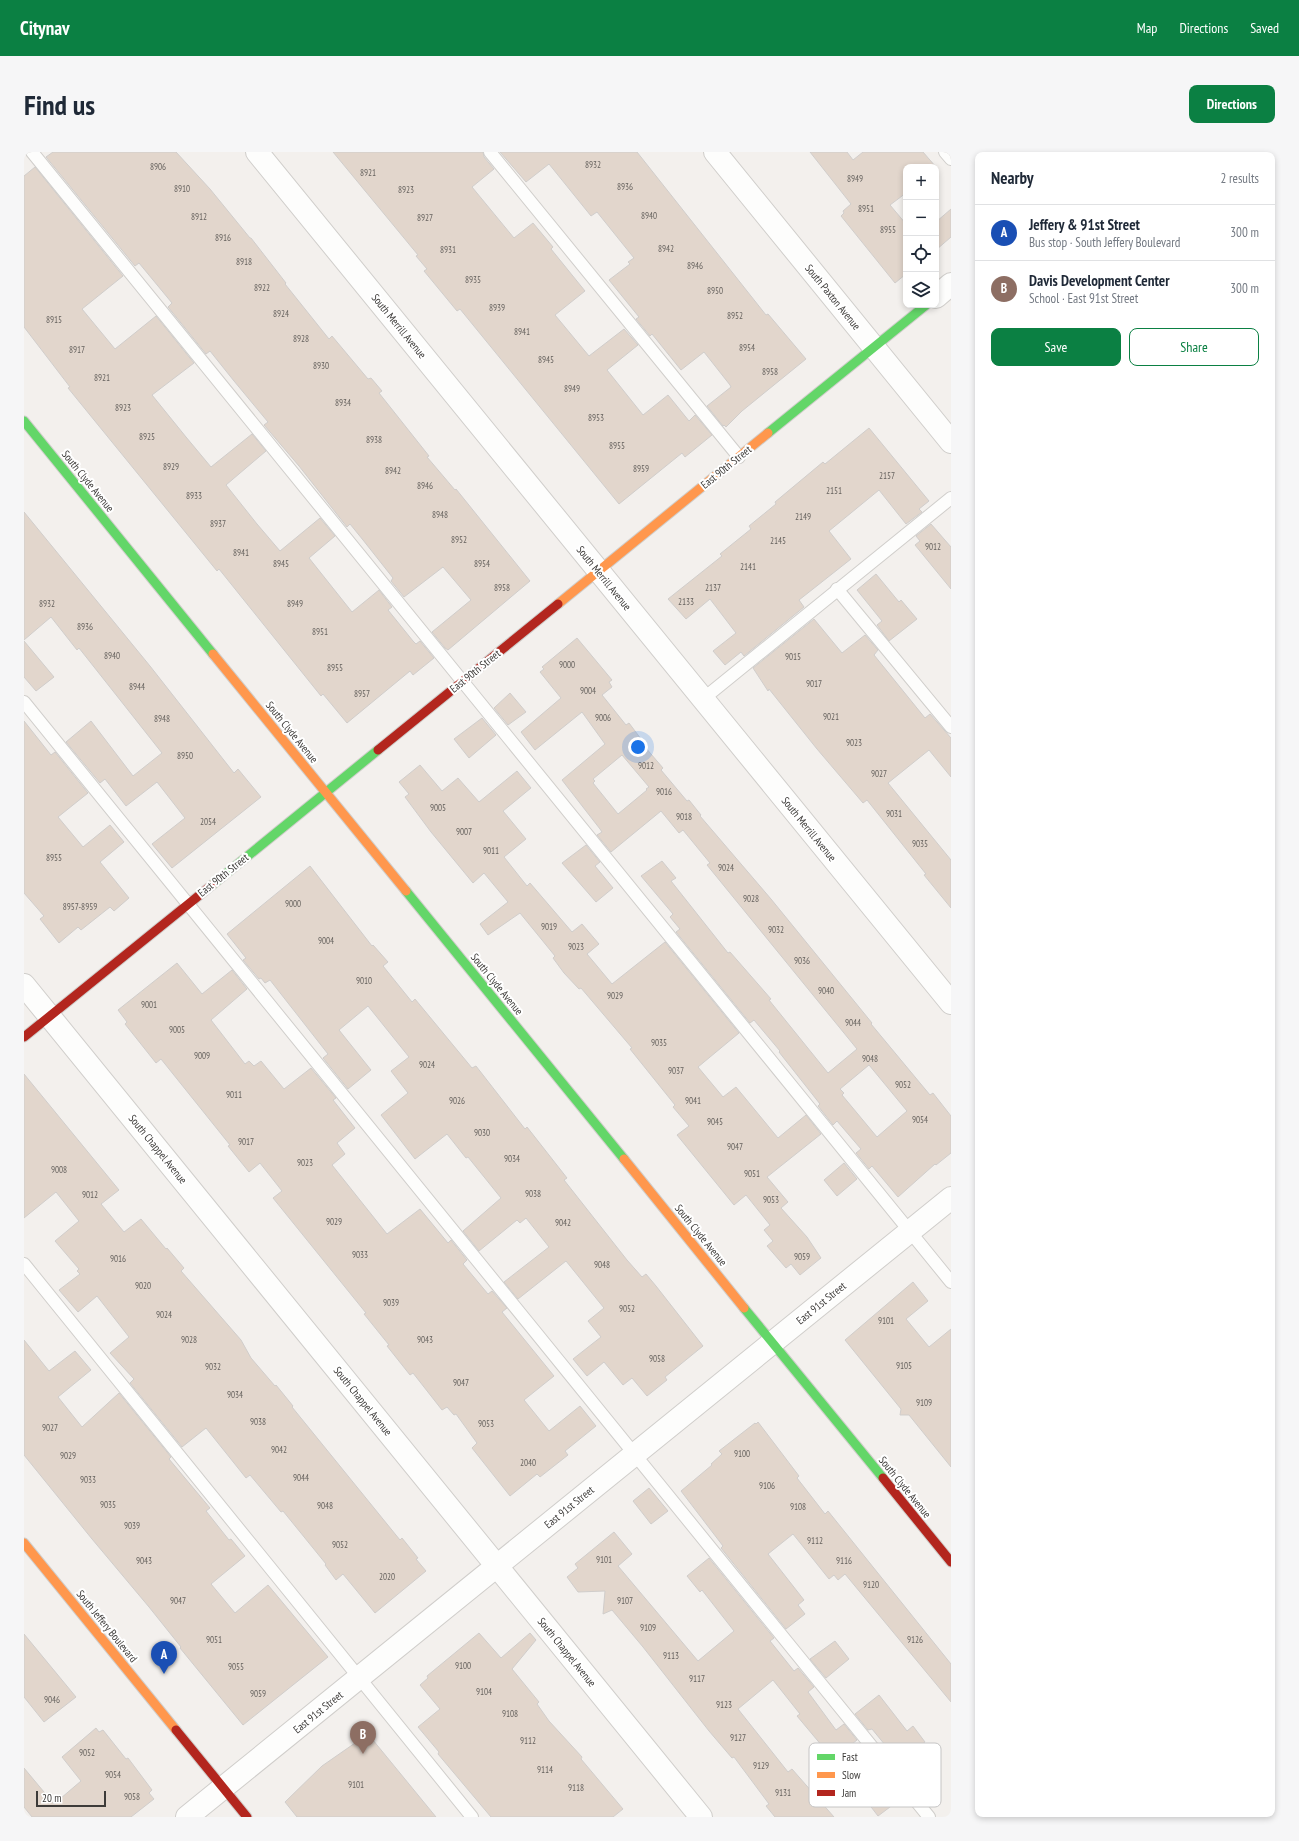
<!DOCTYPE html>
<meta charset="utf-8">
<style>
body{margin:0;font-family:"PT Sans Narrow",sans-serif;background:#f6f6f7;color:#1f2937}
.controls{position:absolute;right:12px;top:12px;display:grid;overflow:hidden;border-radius:8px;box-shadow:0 2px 6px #0003}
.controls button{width:36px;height:36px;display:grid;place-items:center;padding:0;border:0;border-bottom:1px solid #e0e1e3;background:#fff;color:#1f2937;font:20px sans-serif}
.scale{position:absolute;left:12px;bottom:10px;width:70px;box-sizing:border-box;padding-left:4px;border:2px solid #3d3b39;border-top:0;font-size:11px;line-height:14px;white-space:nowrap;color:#3d3b39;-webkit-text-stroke:3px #fff;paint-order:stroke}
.you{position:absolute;left:614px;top:595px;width:14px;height:14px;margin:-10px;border:3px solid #fff;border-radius:50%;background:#1a73e8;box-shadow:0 0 0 6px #1a73e833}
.badge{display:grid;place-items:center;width:26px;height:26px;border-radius:50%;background:#0b8043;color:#fff;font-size:13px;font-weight:700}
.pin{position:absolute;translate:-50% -33px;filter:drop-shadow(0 1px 2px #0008)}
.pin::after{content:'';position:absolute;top:21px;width:14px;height:12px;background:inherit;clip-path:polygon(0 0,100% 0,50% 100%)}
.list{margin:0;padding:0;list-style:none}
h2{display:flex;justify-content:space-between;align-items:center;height:52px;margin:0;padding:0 16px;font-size:17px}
h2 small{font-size:13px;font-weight:400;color:#747a83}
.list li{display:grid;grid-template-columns:26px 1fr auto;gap:12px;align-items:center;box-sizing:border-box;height:56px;padding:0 16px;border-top:1px solid #e0e1e3}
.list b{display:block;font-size:15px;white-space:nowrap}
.list p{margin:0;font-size:13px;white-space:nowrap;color:#747a83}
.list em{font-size:13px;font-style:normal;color:#747a83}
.actions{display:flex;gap:8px;padding:12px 16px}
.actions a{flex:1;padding:9px 0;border:1px solid #0b8043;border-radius:8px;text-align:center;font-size:14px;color:#0b8043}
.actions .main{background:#0b8043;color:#fff}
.icon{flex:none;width:22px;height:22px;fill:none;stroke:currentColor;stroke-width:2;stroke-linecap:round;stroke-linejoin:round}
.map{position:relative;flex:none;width:927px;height:1665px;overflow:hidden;border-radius:8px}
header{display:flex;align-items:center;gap:24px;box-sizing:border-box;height:56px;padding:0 20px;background:#0b8043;color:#fff}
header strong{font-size:19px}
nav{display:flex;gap:22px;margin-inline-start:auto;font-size:14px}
.intro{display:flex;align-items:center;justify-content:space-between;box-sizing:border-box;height:96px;padding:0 24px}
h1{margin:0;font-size:28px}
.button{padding:10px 18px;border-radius:8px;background:#0b8043;color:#fff;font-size:14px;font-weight:700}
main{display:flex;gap:24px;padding:0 24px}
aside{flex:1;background:#fff;border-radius:8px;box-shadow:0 2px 6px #0003}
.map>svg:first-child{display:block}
</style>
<header>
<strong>Citynav</strong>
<nav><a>Map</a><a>Directions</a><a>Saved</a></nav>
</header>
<div class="intro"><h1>Find us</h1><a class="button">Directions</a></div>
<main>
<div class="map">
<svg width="927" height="1665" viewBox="0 0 927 1665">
<rect width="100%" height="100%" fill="#f3f0ed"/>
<g fill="#e2d6cc" stroke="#d0cdcb" fill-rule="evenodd">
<polygon points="29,0 152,0 186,37 226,86 227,86 262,131 261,132 305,187 308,184 344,227 347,226 358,239 355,241 405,304 403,305 431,338 432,337 506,429 424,498 421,496 408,480 447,448 419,415 380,445 367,429 369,426 339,388 326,372 323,375 275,314 240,273 244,270 210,229 186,199 182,202 144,155 148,151 115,111 111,114 22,5"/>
<polygon points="309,0 459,0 460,5 470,17 448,35 490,86 509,71 529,95 527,97 561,139 531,163 565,204 600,177 614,193 583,218 619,263 644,243 665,269 671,263 688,283 661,305 658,301 595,352 436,157 433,159 400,119 403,117 392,104 394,103"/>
<polygon points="476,0 613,0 742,163 744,162 782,207 718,259 702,275 700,273 699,274 683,254 707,235 706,233 680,200 657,218 628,182 626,184 612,167 615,165 585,128 606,112 604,110 610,106 573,60 567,64 525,12 502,30"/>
<polygon points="786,0 823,0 829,8 839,0 899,0 912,15 882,15 882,41 866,53 882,72 882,122 871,131 817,64 820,61 819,59 827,52"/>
<polygon points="11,15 99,124 58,157 91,197 132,164 170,211 128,243 162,285 187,315 228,282 242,299 202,333 233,372 256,399 296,366 311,384 285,406 328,460 355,438 368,455 364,458 389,489 392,492 396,489 410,506 389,523 386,519 323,571 299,542 297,544 195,417 193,419 44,236 46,235 0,175 0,24"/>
<polygon points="927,57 927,85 912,98 912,70"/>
<polygon points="845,276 905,349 895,357 898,360 882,372 855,338 805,379 827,407 775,448 780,455 720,504 717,500 701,513 689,499 712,481 686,447 662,467 644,447 698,404 696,402 727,377 725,374 752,352 751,350 799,310 801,312"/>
<polygon points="0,360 126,514 210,621 214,617 237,645 148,716 128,692 161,666 133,630 102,654 81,627 76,631 42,590 67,569 109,624 138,601 55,496 53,498 27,465 0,488"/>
<polygon points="907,372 927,395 927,437 891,393 896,389 892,384"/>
<polygon points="852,422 875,450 877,448 893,467 865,489 853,473 858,469 833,438"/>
<polygon points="790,467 818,501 841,483 854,498 850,503 901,566 906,562 927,586 927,625 905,598 864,631 927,708 927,756 900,723 902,722 843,648 839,651 793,597 745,537 744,539 729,516"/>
<path d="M553 486 588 528 585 530 588 535 578 543 602 573 605 571 617 587 615 588 639 616 637 618 663 649 665 648 677 663 676 664 747 747 848 871 847 872 906 943 909 941 927 964V1001L912 1013 911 1012 874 1045 848 1014 845 1017 832 1001 837 997 813 969 809 973 794 954 796 952 755 900 756 899 730 868 726 871 652 780 656 777 646 765 649 762 617 724 638 709 652 726 647 729 704 801 706 800 747 847 745 848 804 921 833 897 683 713 686 711 659 678 655 681 637 659 587 700 573 683 578 680 576 677 538 628 581 592 558 560 511 598 497 580 537 546 516 520 520 517 518 515ZM598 603 625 635 622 637 623 638 594 662 569 631 571 629 569 627ZM845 913 883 959 853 985 818 943 820 941 816 937Z"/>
<polygon points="0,489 30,525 12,539 0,525"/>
<polygon points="486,541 502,560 484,573 470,556"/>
<polygon points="458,566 472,583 445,606 430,587"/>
<polygon points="0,569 27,603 31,600 64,641 34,665 59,695 86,673 100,690 76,710 105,746 90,759 86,755 57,778 54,775 35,791 16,767 20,764 0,741"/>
<polygon points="396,613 418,639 434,626 455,650 493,619 507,636 479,659 502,687 480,705 503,734 506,731 548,780 558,772 575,792 563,802 588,832 641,790 715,881 674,915 699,945 712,935 754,986 782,963 797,982 743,1025 764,1050 757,1056 783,1085 797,1106 776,1123 767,1112 762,1116 743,1094 749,1089 740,1078 746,1073 722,1043 710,1053 653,983 665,974 649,955 651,953 606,897 608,896 557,836 555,837 540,821 529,806 531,804 496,761 464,783 456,772 484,750 460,721 449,731 407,680 381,645 385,642 375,630"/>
<polygon points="562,693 576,710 571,714 589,736 572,750 538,711"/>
<polygon points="286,714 348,794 349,793 364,810 359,814 388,850 391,847 448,916 452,914 501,977 503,975 543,1026 540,1028 603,1108 618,1125 622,1122 632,1134 679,1194 641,1225 643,1228 623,1244 608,1226 599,1233 580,1210 563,1224 549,1207 577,1185 564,1169 580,1156 542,1109 494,1147 480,1130 525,1095 502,1066 496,1071 493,1068 455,1099 439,1079 477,1046 444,1005 442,1006 423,982 391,1007 357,963 384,941 367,919 385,905 344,854 315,878 347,918 324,937 299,906 304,902 246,828 241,831 237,826 235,827 219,808 222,806 203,782"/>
<polygon points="153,811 178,842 208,818 223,837 187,868 221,912 225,909 230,914 237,909 260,937 287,916 312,946 309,948 331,976 313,991 321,1002 308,1013 363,1082 396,1057 424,1091 427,1088 443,1108 439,1112 464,1142 468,1139 483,1156 478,1160 530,1224 500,1248 525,1279 556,1254 572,1274 541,1299 544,1303 516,1325 513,1322 486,1344 448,1296 453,1291 432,1262 430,1263 423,1255 418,1258 389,1221 386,1223 363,1194 365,1193 340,1162 342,1161 249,1046 258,1039 236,1011 225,1020 204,994 206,993 137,907 132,911 101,872 103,870 94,858"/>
<polygon points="0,922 95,1038 77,1052 100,1080 117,1067 142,1097 143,1096 160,1116 157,1119 217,1188 227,1206 251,1234 252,1233 269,1254 268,1255 376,1388 378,1386 394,1406 392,1407 402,1419 351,1461 319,1422 312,1428 301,1413 302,1412 259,1359 257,1360 226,1323 222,1326 182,1276 158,1295 106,1231 110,1227 86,1201 105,1185 73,1144 54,1160 35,1138 56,1122 53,1119 55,1117 31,1089 55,1069 32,1040 0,1066"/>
<polygon points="820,1011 833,1027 813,1044 800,1028"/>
<polygon points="889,1130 904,1149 882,1167 905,1195 927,1177 927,1315 885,1263 876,1263 877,1257 821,1188"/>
<polygon points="0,1188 25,1219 51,1199 67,1218 34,1245 58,1275 95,1241 147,1305 145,1307 186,1356 182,1359 205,1388 207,1387 221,1404 187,1432 211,1461 244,1433 304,1505 219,1573 156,1496 157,1495 125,1455 68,1387 0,1303"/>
<polygon points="734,1270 775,1324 773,1326 801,1362 804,1359 927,1512 927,1550 821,1422 814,1428 810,1423 805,1427 769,1382 744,1402 780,1448 774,1453 781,1462 762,1477 697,1396 699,1394 657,1339 688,1313 687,1312 698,1302 695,1299 731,1271 732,1272"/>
<polygon points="625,1336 644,1359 627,1372 609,1349"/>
<polygon points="590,1380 608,1402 594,1414 674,1509 710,1479 678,1438 676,1440 663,1424 685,1406 750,1486 746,1489 770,1519 774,1516 790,1535 784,1540 812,1578 820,1572 833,1588 809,1607 773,1564 776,1562 749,1528 714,1557 764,1620 768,1617 810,1665 751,1665 742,1654 745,1652 710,1605 708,1606 685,1579 619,1495 588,1458 579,1462 581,1439 554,1440 543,1425 554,1416 551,1412"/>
<polygon points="455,1481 477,1506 506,1481 512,1488 488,1517 515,1550 513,1552 525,1569 558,1605 557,1607 599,1657 589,1665 467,1665 414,1602 415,1600 394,1575 416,1557 396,1533 404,1526 403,1524"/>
<polygon points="0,1482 52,1545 20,1570 0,1545"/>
<polygon points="811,1489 825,1507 802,1526 786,1507"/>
<polygon points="855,1543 883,1579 889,1574 901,1590 875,1610 848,1577 844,1578 831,1562"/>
<polygon points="72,1576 75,1580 79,1578 102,1607 104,1606 128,1638 125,1641 130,1647 107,1665 8,1665 0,1655 0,1616 30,1652 57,1629 38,1605"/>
<polygon points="344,1582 412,1665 273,1665 261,1650 298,1614"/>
<polygon points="860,1632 874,1649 854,1664 841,1647"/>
</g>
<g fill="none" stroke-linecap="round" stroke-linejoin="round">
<defs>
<g id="lane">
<polyline points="8,0 927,1130"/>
<polyline points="466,0 715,305"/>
<polyline points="921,0 927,7"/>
<polyline points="813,437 927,575"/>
<polyline points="679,547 927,346"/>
<polyline points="0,550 905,1665"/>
<polyline points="0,1112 448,1665"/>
</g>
<g id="street">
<polyline points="233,0 927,851"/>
<polyline points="691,0 927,290"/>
<polyline points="912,145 927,132"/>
<polyline points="0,833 677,1665"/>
<polyline points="163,1665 927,1046"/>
</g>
<g id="fast">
<polyline points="0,269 189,502"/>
<polyline points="744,281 902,153"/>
<polyline points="188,733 354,598"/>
<polyline points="382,739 600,1007"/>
<polyline points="720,1156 859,1326"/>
</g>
<g id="slow">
<polyline points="534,452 744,281"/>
<polyline points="189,502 382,739"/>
<polyline points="600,1007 720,1156"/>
<polyline points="0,1391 152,1578"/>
</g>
<g id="jam">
<polyline points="354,598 534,452"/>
<polyline points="0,885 188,733"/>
<polyline points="859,1326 927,1410"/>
<polyline points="152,1578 223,1665"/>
</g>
</defs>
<use href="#lane" stroke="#d0cecb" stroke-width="14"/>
<use href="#street" stroke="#d0cecb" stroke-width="24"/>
<use href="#fast" stroke="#d0cecb" stroke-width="11"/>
<use href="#slow" stroke="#d0cecb" stroke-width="11"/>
<use href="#jam" stroke="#d0cecb" stroke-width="11"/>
<use href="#lane" stroke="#fdfdfc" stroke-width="12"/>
<use href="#street" stroke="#fdfdfc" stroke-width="22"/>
<use href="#fast" stroke="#63d668" stroke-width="9"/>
<use href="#slow" stroke="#ff974d" stroke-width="9"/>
<use href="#jam" stroke="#b3261e" stroke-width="9"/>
</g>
<g text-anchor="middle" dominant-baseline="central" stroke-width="4" stroke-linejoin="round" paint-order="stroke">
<g font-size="9" fill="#66625e">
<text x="569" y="12">8932</text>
<text x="134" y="14">8906</text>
<text x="344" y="20">8921</text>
<text x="831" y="26">8949</text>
<text x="601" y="34">8936</text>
<text x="158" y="36">8910</text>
<text x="382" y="37">8923</text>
<text x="842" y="56">8951</text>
<text x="625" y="63">8940</text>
<text x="175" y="64">8912</text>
<text x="401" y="65">8927</text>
<text x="864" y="77">8955</text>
<text x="199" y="85">8916</text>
<text x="642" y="96">8942</text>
<text x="424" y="97">8931</text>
<text x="220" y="109">8918</text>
<text x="671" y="113">8946</text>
<text x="449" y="127">8935</text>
<text x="238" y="135">8922</text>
<text x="691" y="138">8950</text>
<text x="473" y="155">8939</text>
<text x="257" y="161">8924</text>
<text x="711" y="163">8952</text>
<text x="30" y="167">8915</text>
<text x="498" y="179">8941</text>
<text x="277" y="186">8928</text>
<text x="723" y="195">8954</text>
<text x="53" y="197">8917</text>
<text x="522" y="207">8945</text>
<text x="297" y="213">8930</text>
<text x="746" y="219">8958</text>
<text x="78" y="225">8921</text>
<text x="548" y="236">8949</text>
<text x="319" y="250">8934</text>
<text x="99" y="255">8923</text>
<text x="572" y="265">8953</text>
<text x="123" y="284">8925</text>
<text x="350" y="287">8938</text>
<text x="593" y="293">8955</text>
<text x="147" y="314">8929</text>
<text x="617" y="316">8959</text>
<text x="369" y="318">8942</text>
<text x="863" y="323">2157</text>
<text x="401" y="333">8946</text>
<text x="810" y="338">2151</text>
<text x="170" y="343">8933</text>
<text x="416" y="362">8948</text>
<text x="779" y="364">2149</text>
<text x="194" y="371">8937</text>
<text x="435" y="387">8952</text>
<text x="754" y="388">2145</text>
<text x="909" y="394">9012</text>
<text x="217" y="400">8941</text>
<text x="257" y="411">8945</text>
<text x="458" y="411">8954</text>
<text x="724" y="414">2141</text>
<text x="478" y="435">8958</text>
<text x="689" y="435">2137</text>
<text x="662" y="449">2133</text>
<text x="23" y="451">8932</text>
<text x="271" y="451">8949</text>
<text x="61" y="474">8936</text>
<text x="296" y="479">8951</text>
<text x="88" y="503">8940</text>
<text x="769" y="504">9015</text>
<text x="543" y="512">9000</text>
<text x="311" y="515">8955</text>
<text x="790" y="531">9017</text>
<text x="113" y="534">8944</text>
<text x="564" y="538">9004</text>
<text x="338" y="541">8957</text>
<text x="807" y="564">9021</text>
<text x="579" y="565">9006</text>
<text x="138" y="566">8948</text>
<text x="830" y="590">9023</text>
<text x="161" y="603">8950</text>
<text x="622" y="613">9012</text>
<text x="855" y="621">9027</text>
<text x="640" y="639">9016</text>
<text x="414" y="655">9005</text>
<text x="870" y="661">9031</text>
<text x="660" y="664">9018</text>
<text x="184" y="669">2054</text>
<text x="440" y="679">9007</text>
<text x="896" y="691">9035</text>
<text x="467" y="698">9011</text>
<text x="30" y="705">8955</text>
<text x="702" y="715">9024</text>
<text x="727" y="746">9028</text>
<text x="269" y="751">9000</text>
<text x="56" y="754">8957-8959</text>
<text x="525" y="774">9019</text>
<text x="752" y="777">9032</text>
<text x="302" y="788">9004</text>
<text x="552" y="794">9023</text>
<text x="778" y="808">9036</text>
<text x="340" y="828">9010</text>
<text x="802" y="838">9040</text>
<text x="591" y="843">9029</text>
<text x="125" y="852">9001</text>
<text x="829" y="870">9044</text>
<text x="153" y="877">9005</text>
<text x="635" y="890">9035</text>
<text x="178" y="903">9009</text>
<text x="846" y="906">9048</text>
<text x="403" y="912">9024</text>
<text x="652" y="918">9037</text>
<text x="879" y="932">9052</text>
<text x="210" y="942">9011</text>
<text x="433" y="948">9026</text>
<text x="669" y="948">9041</text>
<text x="896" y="967">9054</text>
<text x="691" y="969">9045</text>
<text x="458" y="980">9030</text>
<text x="222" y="989">9017</text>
<text x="711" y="994">9047</text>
<text x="488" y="1006">9034</text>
<text x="281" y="1010">9023</text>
<text x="35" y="1017">9008</text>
<text x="728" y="1021">9051</text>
<text x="509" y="1041">9038</text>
<text x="66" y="1042">9012</text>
<text x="747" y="1047">9053</text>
<text x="310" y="1069">9029</text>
<text x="539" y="1070">9042</text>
<text x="336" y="1102">9033</text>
<text x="778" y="1104">9059</text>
<text x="94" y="1106">9016</text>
<text x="578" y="1112">9048</text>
<text x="119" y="1133">9020</text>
<text x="367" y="1150">9039</text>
<text x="603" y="1156">9052</text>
<text x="140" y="1162">9024</text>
<text x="862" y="1168">9101</text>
<text x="165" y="1187">9028</text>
<text x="401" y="1187">9043</text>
<text x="633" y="1206">9058</text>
<text x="880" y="1213">9105</text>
<text x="189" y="1214">9032</text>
<text x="437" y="1230">9047</text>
<text x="211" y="1242">9034</text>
<text x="900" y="1250">9109</text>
<text x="234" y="1269">9038</text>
<text x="462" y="1271">9053</text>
<text x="26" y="1275">9027</text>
<text x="255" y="1297">9042</text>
<text x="718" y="1301">9100</text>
<text x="44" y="1303">9029</text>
<text x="504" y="1310">2040</text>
<text x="277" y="1325">9044</text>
<text x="64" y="1327">9033</text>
<text x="743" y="1333">9106</text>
<text x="84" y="1352">9035</text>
<text x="301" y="1353">9048</text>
<text x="774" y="1354">9108</text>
<text x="108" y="1373">9039</text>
<text x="791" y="1388">9112</text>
<text x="316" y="1392">9052</text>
<text x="580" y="1407">9101</text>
<text x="120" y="1408">9043</text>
<text x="820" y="1408">9116</text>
<text x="363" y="1424">2020</text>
<text x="847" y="1432">9120</text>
<text x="154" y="1448">9047</text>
<text x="601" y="1448">9107</text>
<text x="624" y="1475">9109</text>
<text x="190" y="1487">9051</text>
<text x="891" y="1487">9126</text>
<text x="647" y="1503">9113</text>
<text x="439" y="1513">9100</text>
<text x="212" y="1514">9055</text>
<text x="673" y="1526">9117</text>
<text x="460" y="1539">9104</text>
<text x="234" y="1541">9059</text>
<text x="28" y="1547">9046</text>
<text x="700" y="1552">9123</text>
<text x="486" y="1561">9108</text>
<text x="714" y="1585">9127</text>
<text x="504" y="1588">9112</text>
<text x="63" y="1600">9052</text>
<text x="737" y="1613">9129</text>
<text x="521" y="1617">9114</text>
<text x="89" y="1622">9054</text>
<text x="332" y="1632">9101</text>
<text x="552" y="1635">9118</text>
<text x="759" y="1640">9131</text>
<text x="108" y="1644">9058</text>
</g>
<g font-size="11" fill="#3d3b39" stroke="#fff">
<text transform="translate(809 145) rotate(51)">South Paxton Avenue</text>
<text transform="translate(375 174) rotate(51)">South Merrill Avenue</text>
<text transform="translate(702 315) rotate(-39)">East 90th Street</text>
<text transform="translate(64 329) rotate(51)">South Clyde Avenue</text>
<text transform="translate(580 426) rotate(51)">South Merrill Avenue</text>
<text transform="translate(451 519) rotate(-39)">East 90th Street</text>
<text transform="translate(268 580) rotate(51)">South Clyde Avenue</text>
<text transform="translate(785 677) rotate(51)">South Merrill Avenue</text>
<text transform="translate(199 723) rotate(-39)">East 90th Street</text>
<text transform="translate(473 832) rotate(51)">South Clyde Avenue</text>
<text transform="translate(134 997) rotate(51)">South Chappel Avenue</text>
<text transform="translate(677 1083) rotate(51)">South Clyde Avenue</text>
<text transform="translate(797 1151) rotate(-39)">East 91st Street</text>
<text transform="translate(339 1249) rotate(51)">South Chappel Avenue</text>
<text transform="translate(881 1335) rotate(51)">South Clyde Avenue</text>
<text transform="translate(545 1355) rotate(-39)">East 91st Street</text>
<text transform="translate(83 1474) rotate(51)">South Jeffery Boulevard</text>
<text transform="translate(543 1500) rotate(51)">South Chappel Avenue</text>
<text transform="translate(294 1560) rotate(-39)">East 91st Street</text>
</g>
</g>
<rect x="785" y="1591" width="132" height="64" rx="6" fill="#fff" stroke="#c5c4c4" stroke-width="1"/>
<rect x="793" y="1602" width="18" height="6" fill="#63d668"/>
<rect x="793" y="1620" width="18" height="6" fill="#ff974d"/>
<rect x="793" y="1638" width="18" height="6" fill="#b3261e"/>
<g font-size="11" fill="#3d3b39">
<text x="818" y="1609">Fast</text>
<text x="818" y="1627">Slow</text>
<text x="818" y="1645">Jam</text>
</g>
</svg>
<div class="controls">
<button>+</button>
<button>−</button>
<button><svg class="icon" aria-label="locate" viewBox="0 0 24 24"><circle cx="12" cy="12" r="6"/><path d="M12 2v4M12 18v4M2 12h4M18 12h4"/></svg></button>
<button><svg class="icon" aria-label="layers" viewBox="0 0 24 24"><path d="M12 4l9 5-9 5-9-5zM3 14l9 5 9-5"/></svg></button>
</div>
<div class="scale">20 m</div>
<div class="you"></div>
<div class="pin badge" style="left:140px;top:1522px;background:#1a4fb4">A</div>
<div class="pin badge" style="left:339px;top:1602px;background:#8d6e63">B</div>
</div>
<aside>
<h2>Nearby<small>2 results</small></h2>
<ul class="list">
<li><span class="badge" style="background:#1a4fb4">A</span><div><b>Jeffery &amp; 91st Street</b><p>Bus stop · South Jeffery Boulevard</p></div><em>300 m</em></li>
<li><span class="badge" style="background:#8d6e63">B</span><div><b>Davis Development Center</b><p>School · East 91st Street</p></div><em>300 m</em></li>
</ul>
<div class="actions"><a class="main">Save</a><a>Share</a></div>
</aside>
</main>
